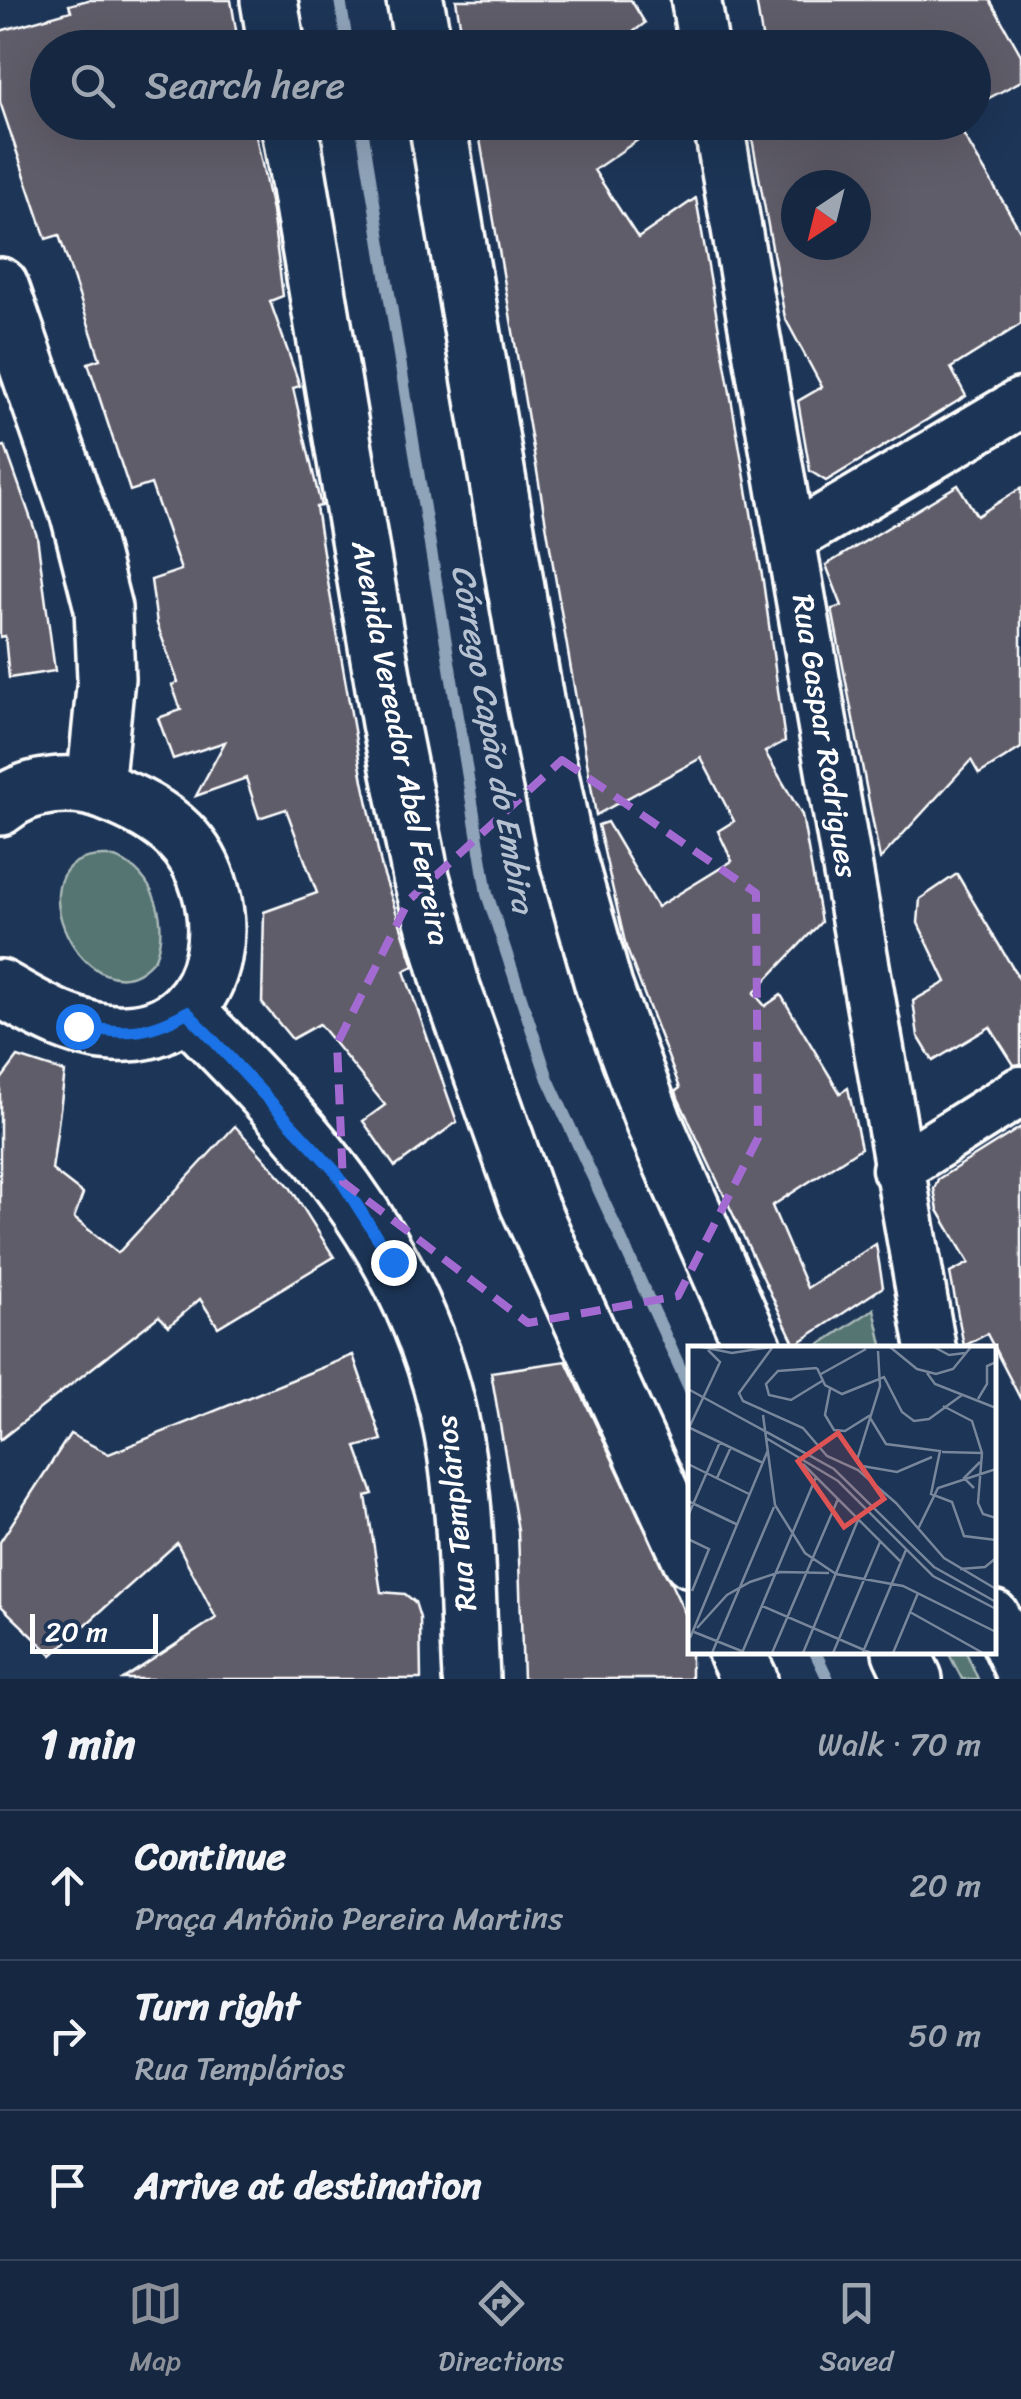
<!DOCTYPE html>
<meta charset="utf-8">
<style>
body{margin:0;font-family:Sriracha,sans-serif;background:#23344c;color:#f1f3f6}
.compass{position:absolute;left:781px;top:170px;width:90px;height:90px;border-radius:50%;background:#162841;box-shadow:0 10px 40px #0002;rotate:215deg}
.scale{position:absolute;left:30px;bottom:25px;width:128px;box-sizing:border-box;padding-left:10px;border:5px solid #fff;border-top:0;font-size:28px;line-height:35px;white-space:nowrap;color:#fff;-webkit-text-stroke:8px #1d3557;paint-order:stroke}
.stop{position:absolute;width:30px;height:30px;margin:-22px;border:8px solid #1a73e8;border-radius:50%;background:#fff}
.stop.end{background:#1a73e8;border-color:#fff;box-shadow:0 2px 10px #0008}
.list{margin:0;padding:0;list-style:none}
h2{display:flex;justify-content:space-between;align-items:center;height:130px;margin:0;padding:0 40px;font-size:42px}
h2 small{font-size:32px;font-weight:400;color:#9ea6b1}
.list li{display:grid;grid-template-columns:65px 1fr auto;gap:30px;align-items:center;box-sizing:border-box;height:150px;padding:0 40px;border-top:2px solid #35445a}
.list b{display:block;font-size:38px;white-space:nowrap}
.list p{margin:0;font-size:32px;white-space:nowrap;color:#9ea6b1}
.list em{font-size:32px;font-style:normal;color:#9ea6b1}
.icon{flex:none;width:55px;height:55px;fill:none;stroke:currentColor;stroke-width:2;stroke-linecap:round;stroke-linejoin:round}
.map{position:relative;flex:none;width:1021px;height:1679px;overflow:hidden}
.search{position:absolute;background:#162841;box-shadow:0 10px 40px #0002;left:30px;right:30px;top:30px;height:110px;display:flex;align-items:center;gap:25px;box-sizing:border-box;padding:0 35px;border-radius:55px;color:#9ea6b1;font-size:38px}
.sheet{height:580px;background:#162841}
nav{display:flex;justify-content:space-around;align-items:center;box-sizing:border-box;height:140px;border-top:2px solid #35445a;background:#162841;font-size:28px;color:#9ea6b1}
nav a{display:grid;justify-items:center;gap:5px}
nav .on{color:#8c9099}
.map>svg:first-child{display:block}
</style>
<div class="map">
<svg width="1021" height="1679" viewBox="0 0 1021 1679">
<rect width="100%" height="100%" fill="#1d3557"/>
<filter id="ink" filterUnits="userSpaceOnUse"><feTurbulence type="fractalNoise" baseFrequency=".01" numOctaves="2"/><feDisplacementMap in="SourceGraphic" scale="20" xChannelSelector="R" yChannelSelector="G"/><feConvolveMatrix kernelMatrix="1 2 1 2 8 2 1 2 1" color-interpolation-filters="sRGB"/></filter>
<g filter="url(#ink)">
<g fill="#557472" stroke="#aabab8" stroke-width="2.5">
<path d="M107 856C151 864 171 919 155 958 92 1036 0 852 107 856Z"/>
<polygon points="874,1309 883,1349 813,1349"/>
<polygon points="948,1652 966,1652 978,1679 962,1679"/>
</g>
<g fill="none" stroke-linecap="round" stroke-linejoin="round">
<g stroke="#8fa3b9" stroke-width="12">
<polyline points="340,0 348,48"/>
<polyline points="361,122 487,894 548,1079 691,1392"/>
<polyline points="815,1652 828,1679"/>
</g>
</g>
<g fill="#605d6b" stroke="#fff" stroke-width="2.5" fill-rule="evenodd">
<polygon points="88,0 231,0 239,48 48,48 48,122 253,122 272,211 283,296 270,301 300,386 293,388 321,506 316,507 325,565 363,781 382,869 414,966 404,971 457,1122 395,1167 363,1121 385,1105 319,1024 292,1039 262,1003 264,912 317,893 286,809 259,818 246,778 196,796 225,742 173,759 158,718 181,710 172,685 178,682 157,624 151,580 181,570 151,484 130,491 88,363 100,359 59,235 46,239 0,102 0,31 71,11 69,5"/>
<polygon points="456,0 631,0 645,23 612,48 464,48"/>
<polygon points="756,0 990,0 1021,55 1021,81 974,106 974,48 764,48"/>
<polygon points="477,122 664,122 594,170 638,238 696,198 763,581 785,741 765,752 802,815 821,922 754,993 765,1006 781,995 840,1093 848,1088 861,1148 772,1206 807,1288 876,1244 883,1287 795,1345 678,1098 676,1091 680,1088 626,947 598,825 607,822 657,907 732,861 718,831 734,821 701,758 596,815"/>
<path d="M749 122H956L1021 232V324L951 368 966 396 826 481 810 471 798 401 822 387 785 318ZM796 185H856V245H796Z"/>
<polygon points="5,446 37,536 55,671 9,678 5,636 0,637 0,447"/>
<polygon points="958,485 977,516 1021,488 1021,748 979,774 971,760 880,859 832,609 842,606 826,565"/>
<polygon points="957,874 1021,982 1021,1064 1014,1065 990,1027 933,1061 918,1036 913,1001 946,982 918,923 920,899"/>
<polygon points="18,1057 65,1072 52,1170 83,1194 74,1218 118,1253 235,1126 290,1187 334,1257 218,1327 200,1299 169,1326 159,1316 0,1440 0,1081"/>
<polygon points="1021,1127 1021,1400 987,1334 964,1346 950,1273 969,1263 938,1210 934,1189 938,1179"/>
<polygon points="353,1355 382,1440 356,1447 373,1494 366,1496 381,1592 405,1594 415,1602 420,1618 421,1679 123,1679 216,1618 177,1543 52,1655 0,1605 0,1542 70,1434 109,1454"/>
<polygon points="566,1361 691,1626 691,1679 523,1679 518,1530 491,1372"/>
</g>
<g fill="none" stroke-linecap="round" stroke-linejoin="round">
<defs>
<g id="minor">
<polyline points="696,0 704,48"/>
<polyline points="718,122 931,1349"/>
<polyline points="792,538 1021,403"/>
<polyline points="897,1169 1021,1091"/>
<polyline points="994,1615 1021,1674"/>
</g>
<g id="tertiary">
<polyline points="0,286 80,518 103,608 106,678 95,787"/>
<path d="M0 807C28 783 75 779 108 793 134 803 159 815 179 835 240 896 227 1029 127 1033 81 1036 38 1010 0 988"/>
<path d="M187 1012C305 1131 406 1238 447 1406 468 1494 466 1589 471 1679"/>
</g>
<g id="primary">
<polyline points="269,0 277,48"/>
<polyline points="415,0 424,48"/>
<polyline points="289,122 390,723 421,877 452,988 528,1203 691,1559"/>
<polyline points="437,122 536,706 566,852 604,987 654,1123 754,1349"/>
<polyline points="736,1652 749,1679"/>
<polyline points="901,1652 914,1679"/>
</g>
</defs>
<use href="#minor" stroke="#fff" stroke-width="55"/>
<use href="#tertiary" stroke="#fff" stroke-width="62"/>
<use href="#primary" stroke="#fff" stroke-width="62"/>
<use href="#minor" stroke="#1d3557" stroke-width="48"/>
<use href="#tertiary" stroke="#1d3557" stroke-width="55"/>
<use href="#primary" stroke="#1d3557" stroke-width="55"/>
</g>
</g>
<g fill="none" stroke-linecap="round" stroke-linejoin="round" filter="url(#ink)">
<path stroke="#1a73e8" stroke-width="12" d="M78 1026C124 1034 145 1036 187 1012L335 1171 393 1262"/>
</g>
<path fill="none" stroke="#a36bd2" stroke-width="8" stroke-dasharray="20 12" stroke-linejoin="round" d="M562 760 756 893 758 1138 678 1296 528 1323 343 1182 337 1044 409 900Z"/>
<g text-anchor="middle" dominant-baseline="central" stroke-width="8" stroke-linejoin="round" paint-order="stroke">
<g font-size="30" fill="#fff" stroke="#1d3557">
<text transform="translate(825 736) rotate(81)">Rua Gaspar Rodrigues</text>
<text transform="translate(401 743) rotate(79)">Avenida Vereador Abel Ferreira</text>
<text transform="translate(456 1513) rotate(-96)">Rua Templários</text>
</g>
<g font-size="32" font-style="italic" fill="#b5c1d0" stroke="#1d3557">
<text transform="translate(493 739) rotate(80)">Córrego Capão do Embira</text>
</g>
</g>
<g transform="translate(688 1346)">
<rect width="308" height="308" fill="#1d3557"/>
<path fill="none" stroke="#77869a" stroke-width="2.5" d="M14 1 44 7 83 1M202 1 229 23 248 28 265 23 283 1M246 1 261 9 277 7M84 2 51 47 55 55 115 82 139 110 170 124 208 157 256 212 308 243M129 22 137 39 154 48 196 31 214 66 226 75 241 73 274 49M129 22 90 25 78 38 81 49 103 54 134 35M239 27 247 38 308 62M133 28 178 3M0 43 146 123 246 221 308 256M142 43 137 69 146 84 157 85 181 70 198 98 252 105 243 148 264 156 276 190 308 194M290 53 299 38V20L308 16M255 60 284 75 294 107 290 157 295 168 308 172M75 69 87 159 117 207 148 228 215 240 308 286M0 81 75 117M0 84 32 16 20 4M78 92 150 135 245 230 308 263M254 106 294 107M169 114 192 40 190 5M0 118 61 148M115 118 213 216M174 120 209 126 244 111M29 132 43 101M286 142 276 132 292 116M0 155 48 178M0 170 32 96M230 183 250 142 308 123M0 193 21 203 4 245M272 223 297 221 308 212M74 260 183 307M222 266 295 307M9 282 39 249 62 236 92 226 141 227M6 286 56 306M2 292 80 104M175 306 218 204M24 307 86 161M54 307 128 131M84 307 150 153M115 307 170 174M145 307 192 196M205 307 230 247"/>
<path fill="#de5353" fill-opacity="0.15" stroke="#de5353" stroke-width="5" d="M150 87 196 153 156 181 110 115Z"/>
<rect width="308" height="308" fill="none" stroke="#fff" stroke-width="5"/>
</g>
</svg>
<svg class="compass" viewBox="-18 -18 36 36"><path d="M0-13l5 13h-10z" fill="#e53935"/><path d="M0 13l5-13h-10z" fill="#9ea6b1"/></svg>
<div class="scale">20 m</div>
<div class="stop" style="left:78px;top:1026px"></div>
<div class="stop end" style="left:393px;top:1262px"></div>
<div class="search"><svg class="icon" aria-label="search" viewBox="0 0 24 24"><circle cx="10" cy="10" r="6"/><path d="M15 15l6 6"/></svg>Search here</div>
</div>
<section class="sheet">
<h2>1 min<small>Walk · 70 m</small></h2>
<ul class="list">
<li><svg class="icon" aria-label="ahead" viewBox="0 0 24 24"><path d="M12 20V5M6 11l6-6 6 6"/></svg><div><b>Continue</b><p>Praça Antônio Pereira Martins</p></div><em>20 m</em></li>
<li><svg class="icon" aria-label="right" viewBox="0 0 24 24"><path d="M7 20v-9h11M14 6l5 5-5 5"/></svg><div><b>Turn right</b><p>Rua Templários</p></div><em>50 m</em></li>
<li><svg class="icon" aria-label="arrive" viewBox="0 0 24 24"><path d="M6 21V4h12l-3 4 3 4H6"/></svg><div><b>Arrive at destination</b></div></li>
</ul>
</section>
<nav>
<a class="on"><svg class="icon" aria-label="map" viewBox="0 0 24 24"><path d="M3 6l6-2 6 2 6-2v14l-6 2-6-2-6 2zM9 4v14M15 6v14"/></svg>Map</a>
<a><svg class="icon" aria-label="directions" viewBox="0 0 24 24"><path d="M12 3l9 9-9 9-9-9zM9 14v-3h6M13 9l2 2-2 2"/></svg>Directions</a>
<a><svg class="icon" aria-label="saved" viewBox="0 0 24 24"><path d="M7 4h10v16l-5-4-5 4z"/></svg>Saved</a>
</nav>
